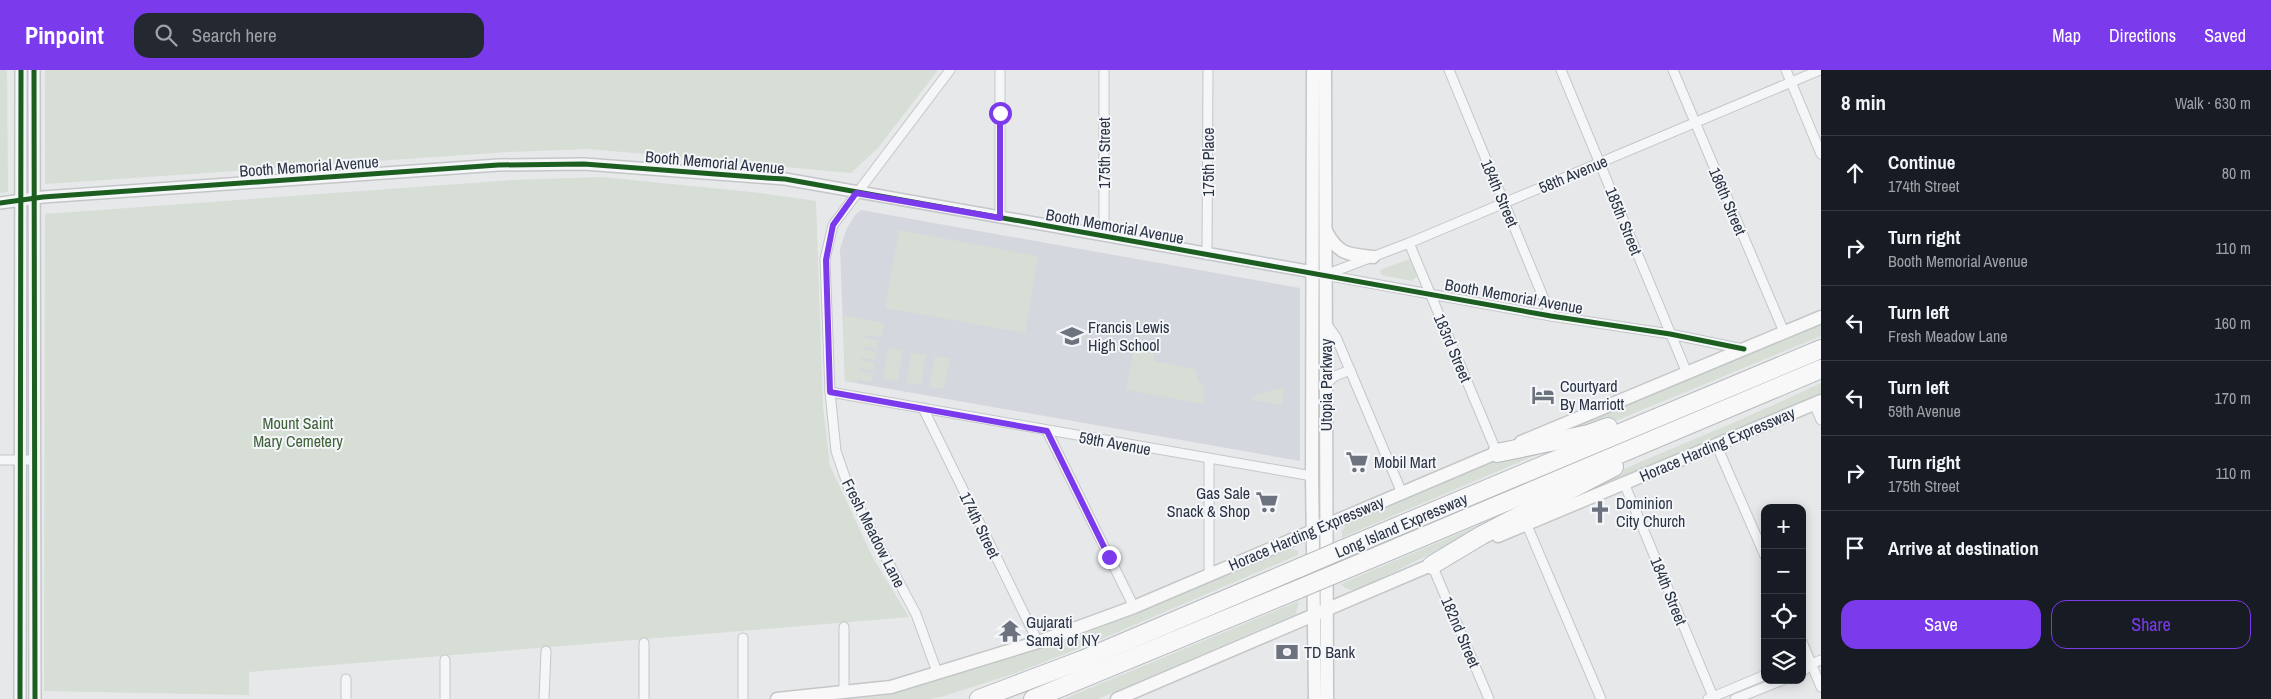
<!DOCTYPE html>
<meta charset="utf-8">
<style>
body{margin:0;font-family:"Archivo Narrow",sans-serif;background:#242831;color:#f1f3f6}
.controls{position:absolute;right:15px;bottom:15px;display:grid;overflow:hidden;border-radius:10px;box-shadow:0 2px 12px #0003}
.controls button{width:45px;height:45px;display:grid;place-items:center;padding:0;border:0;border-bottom:1px solid #363941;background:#171b24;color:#f1f3f6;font:25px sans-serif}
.stop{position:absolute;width:15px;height:15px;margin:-11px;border:4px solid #7c3aed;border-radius:50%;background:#fff}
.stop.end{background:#7c3aed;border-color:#fff;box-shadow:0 1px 5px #0008}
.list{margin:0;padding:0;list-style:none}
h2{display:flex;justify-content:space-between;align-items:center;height:65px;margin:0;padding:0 20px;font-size:21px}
h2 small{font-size:16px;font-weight:400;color:#9ea1a6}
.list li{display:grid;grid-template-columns:32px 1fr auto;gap:15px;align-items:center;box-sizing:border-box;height:75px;padding:0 20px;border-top:1px solid #363941}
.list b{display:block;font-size:19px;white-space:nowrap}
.list p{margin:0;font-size:16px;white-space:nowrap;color:#9ea1a6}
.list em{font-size:16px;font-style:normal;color:#9ea1a6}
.actions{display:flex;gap:10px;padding:15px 20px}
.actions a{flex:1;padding:11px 0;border:1px solid #7c3aed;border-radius:15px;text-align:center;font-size:18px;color:#7c3aed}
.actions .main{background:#7c3aed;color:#fff}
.icon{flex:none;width:28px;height:28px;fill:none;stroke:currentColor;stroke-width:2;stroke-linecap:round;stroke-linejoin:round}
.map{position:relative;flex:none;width:1821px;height:629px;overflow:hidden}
header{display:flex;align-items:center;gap:30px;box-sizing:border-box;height:70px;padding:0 25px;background:#7c3aed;color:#fff}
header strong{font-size:24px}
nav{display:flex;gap:28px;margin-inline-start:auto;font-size:18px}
.search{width:350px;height:45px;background:#242831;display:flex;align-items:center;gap:12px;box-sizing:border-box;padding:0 18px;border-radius:15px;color:#9ea1a6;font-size:19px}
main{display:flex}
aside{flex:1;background:#171b24}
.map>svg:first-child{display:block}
</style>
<header>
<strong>Pinpoint</strong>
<div class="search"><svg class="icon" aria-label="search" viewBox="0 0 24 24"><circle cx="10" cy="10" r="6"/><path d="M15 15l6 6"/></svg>Search here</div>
<nav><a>Map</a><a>Directions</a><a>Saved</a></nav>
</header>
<main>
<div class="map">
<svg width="1821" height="629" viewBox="0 0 1821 629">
<rect width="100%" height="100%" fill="#e6e8ea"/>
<polygon fill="#d4d7dd" points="861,140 1300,218 1300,391 845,311 840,179 847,158 855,145"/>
<g fill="#d6ded6">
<polygon points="0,0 7,0 8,122 0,123"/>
<polygon points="45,0 938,0 878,78 851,103 590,79 507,82 45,114"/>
<polygon points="602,107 761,123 816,131 823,337 830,396 873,488 909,547 249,602 249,625 44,621 45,144 512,110"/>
<polygon points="899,160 1038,186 1025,263 885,238"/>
<polygon points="1410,189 1417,206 1412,211 1381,205 1380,200"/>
<polygon points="843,245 884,253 881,267 866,265 865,268 879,271 877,279 863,276 863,279 877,282 875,290 861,288 861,290 875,293 873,301 859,298 859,301 873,304 871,312 858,309 857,312 845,311"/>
<polygon points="1821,253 1821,266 1603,356 1548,368"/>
<polygon points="888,278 903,280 898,311 883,308"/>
<polygon points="1134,280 1155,284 1154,291 1195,299 1198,311 1205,317 1203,334 1126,320"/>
<polygon points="912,282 926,285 921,315 906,313"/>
<polygon points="935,286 950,289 944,319 929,317"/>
<path d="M1821 313V323L1542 441C1606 403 1676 378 1744 348 1770 337 1795 325 1821 313Z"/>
<polygon points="1284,317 1282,335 1252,330 1253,326"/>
<polygon points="1543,382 1357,461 1342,468 1342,461 1348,452 1494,391"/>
<polygon points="1509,442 1489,455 1363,517 1351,520 1345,518 1341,514"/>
<polygon points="1288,478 1298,481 1298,485 1085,576 1016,603 941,627 929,629 847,629 883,626 1086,563"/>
<polygon points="1299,531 1296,544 1098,629 1064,629"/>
</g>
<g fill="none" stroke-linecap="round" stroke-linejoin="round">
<defs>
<g id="minor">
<polyline points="1000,0 1000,148"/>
<polyline points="1104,0 1104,153 1106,166"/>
<polyline points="1449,0 1551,246"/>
<polyline points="1561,0 1687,303"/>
<polyline points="1673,0 1784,262"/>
<polyline points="1786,0 1821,84"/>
<polyline points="1409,173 1497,383"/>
<polyline points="1207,185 1208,0"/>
<polyline points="1325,205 1409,173 1820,0"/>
<polyline points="1325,205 1551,246 1670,264 1743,279"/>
<polyline points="1326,253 1336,267 1402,423"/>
<polyline points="1326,314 1335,306 1350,300"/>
<polyline points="830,322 1312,406"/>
<polyline points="1814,334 1821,350"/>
<polyline points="923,338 1038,572"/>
<polyline points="1047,361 1134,537"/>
<polyline points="1716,374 1765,486"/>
<polyline points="0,390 35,390"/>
<polyline points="1209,390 1209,504"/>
<polyline points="1624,413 1714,629"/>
<polyline points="1526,453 1601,629"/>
<polyline points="1432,495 1489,629"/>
<polyline points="743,568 743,629"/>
<polyline points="1802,572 1821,617"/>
<polyline points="644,573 644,629"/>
<polyline points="445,590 445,629"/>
<polyline points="937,602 916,544 849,419 836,381 830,322 825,189 833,155 950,0"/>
<polyline points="1802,602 1811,594 1821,590"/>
<polyline points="346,609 346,629"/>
<polyline points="844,622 844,557"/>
<polyline points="544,629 546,581"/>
<polyline points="1708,629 1765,605"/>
<polyline points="1735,629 1783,610"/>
</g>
<g id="tertiary">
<polyline points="34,0 35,629"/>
<polyline points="0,133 43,127 498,95 584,94 785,109 1313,202"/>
<polyline points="20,629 21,0"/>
</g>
<g id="secondary">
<polyline points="1313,0 1312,406 1315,629"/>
<polyline points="1325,0 1327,629"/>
<path d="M1326 161C1339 185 1347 184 1373 187"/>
<polyline points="1521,372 1821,247"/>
<polyline points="1498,466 1821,331"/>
<polyline points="777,629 891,617 1038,572 1134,537 1503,380"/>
<polyline points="1117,629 1438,492"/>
</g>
<g id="motorway">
<polyline points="1497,383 1589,364 1608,357"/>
<polyline points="1341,480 1821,279"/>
<polyline points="1432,495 1482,465 1614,397"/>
<polyline points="1342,501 1821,299"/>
<polyline points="979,629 1082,590 1299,498"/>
<polyline points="1033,629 1299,519"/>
</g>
</defs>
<use href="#minor" stroke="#c4c6c8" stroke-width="11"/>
<use href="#tertiary" stroke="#c4c6c8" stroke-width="14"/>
<use href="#secondary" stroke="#c4c6c8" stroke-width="15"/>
<use href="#motorway" stroke="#b8bbbf" stroke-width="20"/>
<use href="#minor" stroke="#f5f6f7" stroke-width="9"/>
<use href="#tertiary" stroke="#f5f6f7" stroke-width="11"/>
<use href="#secondary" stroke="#f8f8f8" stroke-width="12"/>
<use href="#motorway" stroke="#f8f8f8" stroke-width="18"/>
<defs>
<g id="motorway-bridge">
<polyline points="1299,498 1341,480"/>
<polyline points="1299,519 1342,501"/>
</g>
</defs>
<use href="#motorway-bridge" stroke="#b8bbbf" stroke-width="20" stroke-linecap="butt"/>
<use href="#motorway-bridge" stroke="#f8f8f8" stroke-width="18"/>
<defs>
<g id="cycleway">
<polyline points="34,0 35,629"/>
<polyline points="0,133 43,127 498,95 584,94 767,108 785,109 1551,246 1670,264 1744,279"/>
<polyline points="20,629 21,0"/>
</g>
</defs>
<use href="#cycleway" stroke="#f4f6f9" stroke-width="8"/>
<use href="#cycleway" stroke="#1b5e20" stroke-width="5"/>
</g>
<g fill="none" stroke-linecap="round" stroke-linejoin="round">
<polyline stroke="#7c3aed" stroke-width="6" points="1000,43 1000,148 856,123 833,155 826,190 830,322 1047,361 1109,487"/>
</g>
<defs>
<symbol id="school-bare" viewBox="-9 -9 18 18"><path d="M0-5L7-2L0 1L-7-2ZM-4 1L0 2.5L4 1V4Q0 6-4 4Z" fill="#6c737f" stroke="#f4f6f9" stroke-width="2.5" paint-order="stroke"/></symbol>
<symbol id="hotel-bare" viewBox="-9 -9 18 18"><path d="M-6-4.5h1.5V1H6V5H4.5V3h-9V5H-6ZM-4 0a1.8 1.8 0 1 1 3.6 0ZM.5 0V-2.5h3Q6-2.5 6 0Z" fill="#6c737f" stroke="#f4f6f9" stroke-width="2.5" paint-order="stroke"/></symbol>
<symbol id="supermarket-bare" viewBox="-9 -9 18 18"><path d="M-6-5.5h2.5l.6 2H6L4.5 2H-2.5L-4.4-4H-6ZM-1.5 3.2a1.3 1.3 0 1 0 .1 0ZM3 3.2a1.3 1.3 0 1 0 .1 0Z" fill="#6c737f" stroke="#f4f6f9" stroke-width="2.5" paint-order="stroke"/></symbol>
<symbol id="church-bare" viewBox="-9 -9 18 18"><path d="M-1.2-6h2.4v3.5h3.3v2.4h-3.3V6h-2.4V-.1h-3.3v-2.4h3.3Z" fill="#6c737f" stroke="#f4f6f9" stroke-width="2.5" paint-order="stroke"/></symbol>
<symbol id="temple-bare" viewBox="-9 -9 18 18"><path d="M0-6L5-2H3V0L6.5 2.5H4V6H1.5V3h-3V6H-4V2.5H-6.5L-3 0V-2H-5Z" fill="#6c737f" stroke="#f4f6f9" stroke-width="2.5" paint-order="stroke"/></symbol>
<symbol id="bank-bare" viewBox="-9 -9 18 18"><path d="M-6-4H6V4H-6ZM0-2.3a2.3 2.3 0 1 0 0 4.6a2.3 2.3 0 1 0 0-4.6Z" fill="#6c737f" stroke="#f4f6f9" stroke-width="2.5" paint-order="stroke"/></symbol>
</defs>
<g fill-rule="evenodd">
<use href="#school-bare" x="1056" y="250" width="32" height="32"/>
<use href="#hotel-bare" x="1527" y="309" width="32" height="32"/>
<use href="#supermarket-bare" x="1341" y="376" width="32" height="32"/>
<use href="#supermarket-bare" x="1251" y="416" width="32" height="32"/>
<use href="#church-bare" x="1584" y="426" width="32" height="32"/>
<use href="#temple-bare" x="994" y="545" width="32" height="32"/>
<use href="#bank-bare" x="1271" y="566" width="32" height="32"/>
</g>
<g text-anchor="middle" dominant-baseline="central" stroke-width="4" stroke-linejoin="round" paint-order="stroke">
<g font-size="16" fill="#2b3445" stroke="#f4f6f9">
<text transform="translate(1104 83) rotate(-90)">175th Street</text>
<text transform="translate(715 92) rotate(5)">Booth Memorial Avenue</text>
<text transform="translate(1208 92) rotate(-90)">175th Place</text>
<text transform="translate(309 96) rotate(-4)">Booth Memorial Avenue</text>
<text transform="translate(1573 104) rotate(-23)">58th Avenue</text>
<text transform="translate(1500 123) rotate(67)">184th Street</text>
<text transform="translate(1728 131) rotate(67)">186th Street</text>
<text transform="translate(1624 151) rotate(68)">185th Street</text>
<text transform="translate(1115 156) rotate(10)">Booth Memorial Avenue</text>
<text transform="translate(1514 226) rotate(10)">Booth Memorial Avenue</text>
<text transform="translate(1453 278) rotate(67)">183rd Street</text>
<text transform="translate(1326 315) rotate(-90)">Utopia Parkway</text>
<text transform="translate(1115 373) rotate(10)">59th Avenue</text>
<text transform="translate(1717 374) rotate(-23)">Horace Harding Expressway</text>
<text transform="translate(980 455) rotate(64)">174th Street</text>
<text transform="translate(1401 455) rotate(-23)">Long Island Expressway</text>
<text transform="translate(874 463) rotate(63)">Fresh Meadow Lane</text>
<text transform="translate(1306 463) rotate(-23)">Horace Harding Expressway</text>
<text transform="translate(1669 521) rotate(68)">184th Street</text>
<text transform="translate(1461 562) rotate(67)">182nd Street</text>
</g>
<g font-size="16" fill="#2b3445" stroke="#f4f6f9" text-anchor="start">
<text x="1088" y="257">Francis Lewis<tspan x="1088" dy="18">High School</tspan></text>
<text x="1560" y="316">Courtyard<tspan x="1560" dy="18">By Marriott</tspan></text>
<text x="1374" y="392">Mobil Mart</text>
<text x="1250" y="423" text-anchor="end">Gas Sale<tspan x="1250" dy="18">Snack &amp; Shop</tspan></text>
<text x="1616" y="433">Dominion<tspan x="1616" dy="18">City Church</tspan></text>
<text x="1026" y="552">Gujarati<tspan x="1026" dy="18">Samaj of NY</tspan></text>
<text x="1304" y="582">TD Bank</text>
</g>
<g font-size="16" fill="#3f6138" stroke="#f4f6f9">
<text x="298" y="353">Mount Saint<tspan x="298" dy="18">Mary Cemetery</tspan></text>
</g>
</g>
</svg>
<div class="controls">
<button>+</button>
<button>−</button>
<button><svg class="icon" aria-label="locate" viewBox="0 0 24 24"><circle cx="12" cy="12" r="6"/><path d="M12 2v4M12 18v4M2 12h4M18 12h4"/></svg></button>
<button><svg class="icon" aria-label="layers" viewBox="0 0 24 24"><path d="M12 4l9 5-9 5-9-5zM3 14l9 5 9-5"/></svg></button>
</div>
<div class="stop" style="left:1000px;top:43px"></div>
<div class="stop end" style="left:1109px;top:487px"></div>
</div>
<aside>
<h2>8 min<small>Walk · 630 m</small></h2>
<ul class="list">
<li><svg class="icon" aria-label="ahead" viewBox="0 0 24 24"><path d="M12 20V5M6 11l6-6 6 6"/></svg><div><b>Continue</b><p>174th Street</p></div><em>80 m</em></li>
<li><svg class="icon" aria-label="right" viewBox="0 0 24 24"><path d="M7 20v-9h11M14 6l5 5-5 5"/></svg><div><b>Turn right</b><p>Booth Memorial Avenue</p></div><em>110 m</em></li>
<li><svg class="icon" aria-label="left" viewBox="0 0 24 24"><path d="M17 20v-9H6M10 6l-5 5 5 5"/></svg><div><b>Turn left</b><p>Fresh Meadow Lane</p></div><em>160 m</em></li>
<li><svg class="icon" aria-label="left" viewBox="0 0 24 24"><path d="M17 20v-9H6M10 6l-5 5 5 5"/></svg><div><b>Turn left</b><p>59th Avenue</p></div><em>170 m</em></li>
<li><svg class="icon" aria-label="right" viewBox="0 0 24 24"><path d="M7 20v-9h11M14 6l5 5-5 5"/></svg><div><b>Turn right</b><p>175th Street</p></div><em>110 m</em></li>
<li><svg class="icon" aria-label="arrive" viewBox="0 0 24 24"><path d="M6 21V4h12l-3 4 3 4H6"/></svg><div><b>Arrive at destination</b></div></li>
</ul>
<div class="actions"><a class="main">Save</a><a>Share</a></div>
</aside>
</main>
